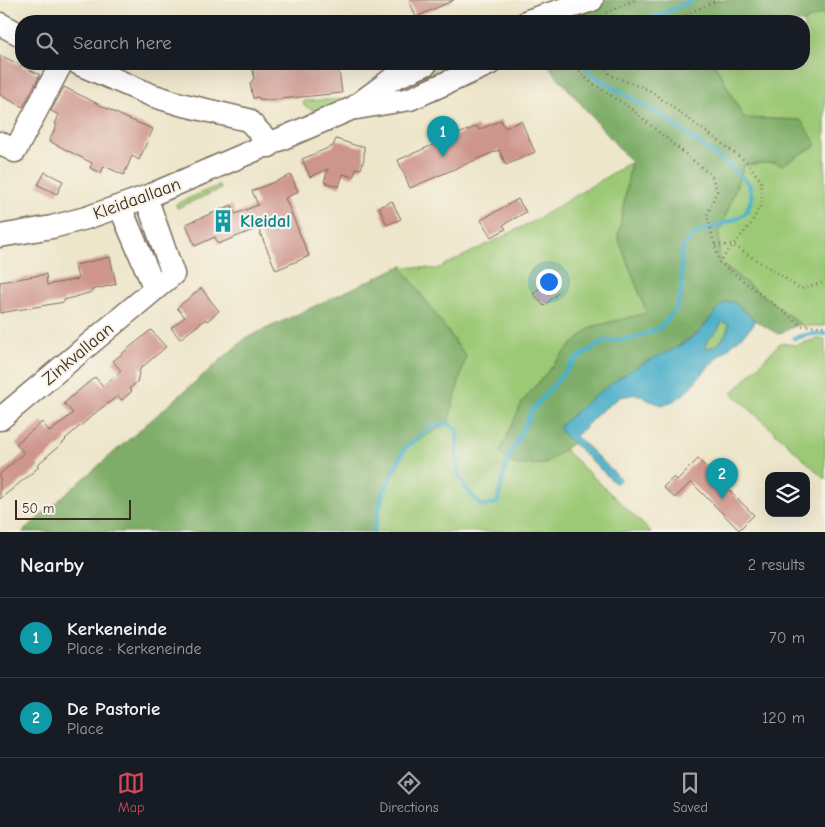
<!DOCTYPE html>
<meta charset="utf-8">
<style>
body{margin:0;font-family:"Comic Neue",sans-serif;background:#242831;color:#f1f3f6}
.controls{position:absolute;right:15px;bottom:15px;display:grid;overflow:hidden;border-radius:10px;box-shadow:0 5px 20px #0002}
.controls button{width:45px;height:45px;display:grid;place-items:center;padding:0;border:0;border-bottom:1px solid #363941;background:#171b24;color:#f1f3f6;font:25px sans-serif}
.scale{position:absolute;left:15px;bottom:12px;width:116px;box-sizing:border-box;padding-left:5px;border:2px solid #3b2a1e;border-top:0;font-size:14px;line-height:18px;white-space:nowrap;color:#3b2a1e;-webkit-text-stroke:4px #f7f3e8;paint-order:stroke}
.you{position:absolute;left:548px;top:281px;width:18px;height:18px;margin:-12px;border:4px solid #fff;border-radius:50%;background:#1a73e8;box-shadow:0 0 0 8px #1a73e833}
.badge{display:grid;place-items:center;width:32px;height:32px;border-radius:50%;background:#d1495b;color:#fff;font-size:16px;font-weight:700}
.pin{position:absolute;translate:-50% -41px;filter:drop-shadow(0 1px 2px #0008)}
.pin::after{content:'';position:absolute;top:26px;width:18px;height:15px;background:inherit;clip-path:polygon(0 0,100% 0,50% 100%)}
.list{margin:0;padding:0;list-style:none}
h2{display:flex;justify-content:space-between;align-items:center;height:65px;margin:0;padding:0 20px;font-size:21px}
h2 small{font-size:16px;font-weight:400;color:#9ea1a6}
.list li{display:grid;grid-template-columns:32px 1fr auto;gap:15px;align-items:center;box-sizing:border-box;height:80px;padding:0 20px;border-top:1px solid #363941}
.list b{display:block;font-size:19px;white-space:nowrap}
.list p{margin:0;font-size:16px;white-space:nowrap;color:#9ea1a6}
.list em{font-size:16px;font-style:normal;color:#9ea1a6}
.icon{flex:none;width:28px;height:28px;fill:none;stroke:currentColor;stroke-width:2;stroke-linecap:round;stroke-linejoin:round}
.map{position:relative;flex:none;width:825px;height:532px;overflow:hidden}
.search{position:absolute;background:#171b24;box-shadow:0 5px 20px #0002;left:15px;right:15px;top:15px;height:55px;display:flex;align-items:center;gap:12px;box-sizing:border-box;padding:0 18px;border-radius:20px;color:#9ea1a6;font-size:19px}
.sheet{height:225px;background:#171b24}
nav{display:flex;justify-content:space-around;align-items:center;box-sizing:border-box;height:70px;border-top:1px solid #363941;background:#171b24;font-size:14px;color:#9ea1a6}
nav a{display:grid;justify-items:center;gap:2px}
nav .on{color:#d1495b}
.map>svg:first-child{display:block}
</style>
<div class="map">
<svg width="825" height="532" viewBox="0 0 825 532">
<rect width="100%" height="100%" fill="#f7f3e8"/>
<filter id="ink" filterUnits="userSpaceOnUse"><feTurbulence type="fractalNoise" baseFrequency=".02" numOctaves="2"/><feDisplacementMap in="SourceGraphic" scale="10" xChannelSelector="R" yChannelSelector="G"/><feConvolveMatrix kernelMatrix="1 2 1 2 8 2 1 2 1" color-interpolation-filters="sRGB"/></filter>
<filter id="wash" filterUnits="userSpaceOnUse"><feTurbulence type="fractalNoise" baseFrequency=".0096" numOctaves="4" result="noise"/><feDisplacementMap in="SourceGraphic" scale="20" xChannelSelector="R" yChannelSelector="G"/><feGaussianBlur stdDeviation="1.12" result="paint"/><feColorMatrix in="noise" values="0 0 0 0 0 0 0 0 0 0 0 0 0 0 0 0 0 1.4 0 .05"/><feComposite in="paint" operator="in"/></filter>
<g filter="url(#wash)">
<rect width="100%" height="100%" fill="#eee6cb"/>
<g fill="#9cc976" stroke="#6c7a4a">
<polygon points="825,12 825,326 802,326 719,262 719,234 744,165 774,162 801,120 744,118 715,64 804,64 804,22"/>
<polygon points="437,64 453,64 457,74 418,85 415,79 417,73"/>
<polygon points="341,99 344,105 309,118 307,115 315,115 313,110 304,106 303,101"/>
<polygon points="631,162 618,238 647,313 591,327 565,351 522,402 516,465 545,464 564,449 651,532 374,532 383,493 405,448 466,357 401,266 437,269 532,222"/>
<polygon points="219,185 221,189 177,208 176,204"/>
<path d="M722 322 729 324C726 335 719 348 706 348L707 340 717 331Z"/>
<polygon points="816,339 825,339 825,479 732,393 780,343 796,345"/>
</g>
<g fill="#7dad67" stroke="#5c6c42">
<polygon points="584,0 825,0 825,12 804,22 574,21"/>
<path d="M553 64H715L744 118 801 120 817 145 782 165 774 162 744 165 719 234V262L800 324 778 334 754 320 734 302 718 308C701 335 682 342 657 360 625 384 593 408 561 432L573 443 545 464 516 465 507 461 500 452 522 402 565 351 591 327 647 313 618 238 631 162 550 68Z"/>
<polygon points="401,266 466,357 448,423 405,448 383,493 374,532 22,532 246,338"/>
</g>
<path fill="#4aafc9" stroke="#426c74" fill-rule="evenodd" d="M725 302H734L754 320V325L711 364 684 394 674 401 662 405 650 401 637 394 620 397 601 411 576 436 621 479 616 484 561 432 560 426C582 406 604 387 630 371 650 358 675 351 694 336 707 327 713 312 725 302ZM722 322 729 324C727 335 719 348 706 348L707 340 717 331Z"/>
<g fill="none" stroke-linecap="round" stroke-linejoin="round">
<g stroke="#4aafc9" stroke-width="4.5">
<polyline points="646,21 693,0"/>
<polyline points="794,338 811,334 825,334"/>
<path d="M374 532 383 493 405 448 431 427 448 423 458 430C456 468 453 479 482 506L497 503 507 461 533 409 576 359 603 342 634 338 660 328 676 309 682 290 681 253 686 243 694 234 736 219 746 213 752 198 749 184 735 170 661 115 592 75 582 64"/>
</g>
</g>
<g id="blocks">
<g fill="#ce958d">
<polygon points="409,0 454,0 416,17"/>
<polygon points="0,55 40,75 23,107 0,95"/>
<polygon points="252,64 312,64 312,66 338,64 342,93 270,100 259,99 258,97 253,98 250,84 254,78"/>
<polygon points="64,87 126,118 153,129 139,160 132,156 124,175 104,166 101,173 90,168 92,163 49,141 57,125 55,124 59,115 51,111"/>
<polygon points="501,120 505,128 521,121 535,152 506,165 499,150 410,188 398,160 477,126 479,130"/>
<polygon points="336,139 357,146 364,146 364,159 361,169 357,168 353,177 343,174 339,187 324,182 328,169 310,177 302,159 333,146"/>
<polygon points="45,172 63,181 57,194 38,185"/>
<polygon points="291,175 298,192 285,198 309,256 276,270 258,228 218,244 215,237 195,246 186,224 232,205 235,214 258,205 252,191"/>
<polygon points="518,199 526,212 503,225 506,229 491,237 481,220"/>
<polygon points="392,201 401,219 387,225 379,207"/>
<polygon points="110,257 116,284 92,290 92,292 64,300 64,302 0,313 0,282 46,274 47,285 78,279 75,265"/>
<polygon points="547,281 558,293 544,306 533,294"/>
<polygon points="201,288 219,311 207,321 206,319 180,339 171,328 185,317 177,308"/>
<polygon points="151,330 166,347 140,369 137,382 129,389 132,391 122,400 118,396 100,409 65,439 66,440 37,465 39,467 0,499 0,474 24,453 16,444 42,422 50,432 73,413 64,403 95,377 103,386 121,371 113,361"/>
<polygon points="698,459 754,515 739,530 691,482 675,498 663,487 674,477 677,480"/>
</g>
</g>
</g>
<g filter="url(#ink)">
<use href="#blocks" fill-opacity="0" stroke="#7a6c5b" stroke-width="1"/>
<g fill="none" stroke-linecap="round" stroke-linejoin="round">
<defs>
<g id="minor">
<polyline points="528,21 592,0"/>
<polyline points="0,24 21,35"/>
<polyline points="79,64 151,95 180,104 248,120 265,138 269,146"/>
<polyline points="357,108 410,99 489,64"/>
<polyline points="0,143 15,151 61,64"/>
<polyline points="120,207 155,289"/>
<polyline points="0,236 52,227 86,218 146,197 353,108 392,79 426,64"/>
<polyline points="0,419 173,274 146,197"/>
</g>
</defs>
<use href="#minor" stroke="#7a6c5b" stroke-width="25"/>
<g stroke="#7a6c5b" stroke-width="2.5" stroke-dasharray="1 4" stroke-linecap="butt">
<polyline points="606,13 635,0"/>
<polyline points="672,21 718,0"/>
<polyline points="572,64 589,81 631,109 712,176 717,191 707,215 719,262 802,326 825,326"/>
<polyline points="604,64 610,75 649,90 747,162 761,181 762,202 751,224 719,262"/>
<polyline points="507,70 518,64"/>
<polyline points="715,245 733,245 777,273 800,289 825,282"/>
</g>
<use href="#minor" stroke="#fff" stroke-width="22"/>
</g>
</g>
<defs>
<symbol id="building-bare" viewBox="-9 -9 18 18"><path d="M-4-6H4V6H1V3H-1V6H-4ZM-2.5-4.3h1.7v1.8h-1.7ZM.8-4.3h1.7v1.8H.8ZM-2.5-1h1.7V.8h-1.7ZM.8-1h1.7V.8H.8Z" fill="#0f9aa8" stroke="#f7f3e8" stroke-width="2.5" paint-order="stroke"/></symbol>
</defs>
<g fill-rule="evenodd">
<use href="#building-bare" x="207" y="205" width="32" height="32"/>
</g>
<g text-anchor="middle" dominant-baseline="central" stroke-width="4.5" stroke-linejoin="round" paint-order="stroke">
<g font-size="18" fill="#3b2a1e" stroke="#f7f3e8">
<text transform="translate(137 199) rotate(-20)">Kleidaallaan</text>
<text transform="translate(78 354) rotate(-40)">Zinkvallaan</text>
</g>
<g font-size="18" font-weight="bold" fill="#0d838f" stroke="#f7f3e8" text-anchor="start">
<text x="240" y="221">Kleidal</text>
</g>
</g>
</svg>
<div class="controls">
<button><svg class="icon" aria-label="layers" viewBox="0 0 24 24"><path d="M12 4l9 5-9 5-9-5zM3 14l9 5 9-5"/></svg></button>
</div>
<div class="scale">50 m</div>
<div class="you"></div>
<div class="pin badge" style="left:443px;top:157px;background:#0f9aa8">1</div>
<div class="pin badge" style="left:722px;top:499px;background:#0f9aa8">2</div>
<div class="search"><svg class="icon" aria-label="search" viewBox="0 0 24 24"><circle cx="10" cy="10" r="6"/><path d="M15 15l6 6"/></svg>Search here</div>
</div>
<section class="sheet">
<h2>Nearby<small>2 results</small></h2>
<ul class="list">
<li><span class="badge" style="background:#0f9aa8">1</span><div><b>Kerkeneinde</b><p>Place · Kerkeneinde</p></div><em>70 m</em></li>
<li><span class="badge" style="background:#0f9aa8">2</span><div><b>De Pastorie</b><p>Place</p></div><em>120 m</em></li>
</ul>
</section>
<nav>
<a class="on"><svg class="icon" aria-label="map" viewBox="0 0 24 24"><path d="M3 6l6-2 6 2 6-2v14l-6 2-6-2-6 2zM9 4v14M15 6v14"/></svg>Map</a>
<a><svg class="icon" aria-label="directions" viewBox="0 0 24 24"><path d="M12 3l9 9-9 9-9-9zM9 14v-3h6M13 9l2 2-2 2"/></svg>Directions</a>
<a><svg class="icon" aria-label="saved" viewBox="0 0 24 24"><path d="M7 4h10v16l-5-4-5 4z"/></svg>Saved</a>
</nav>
